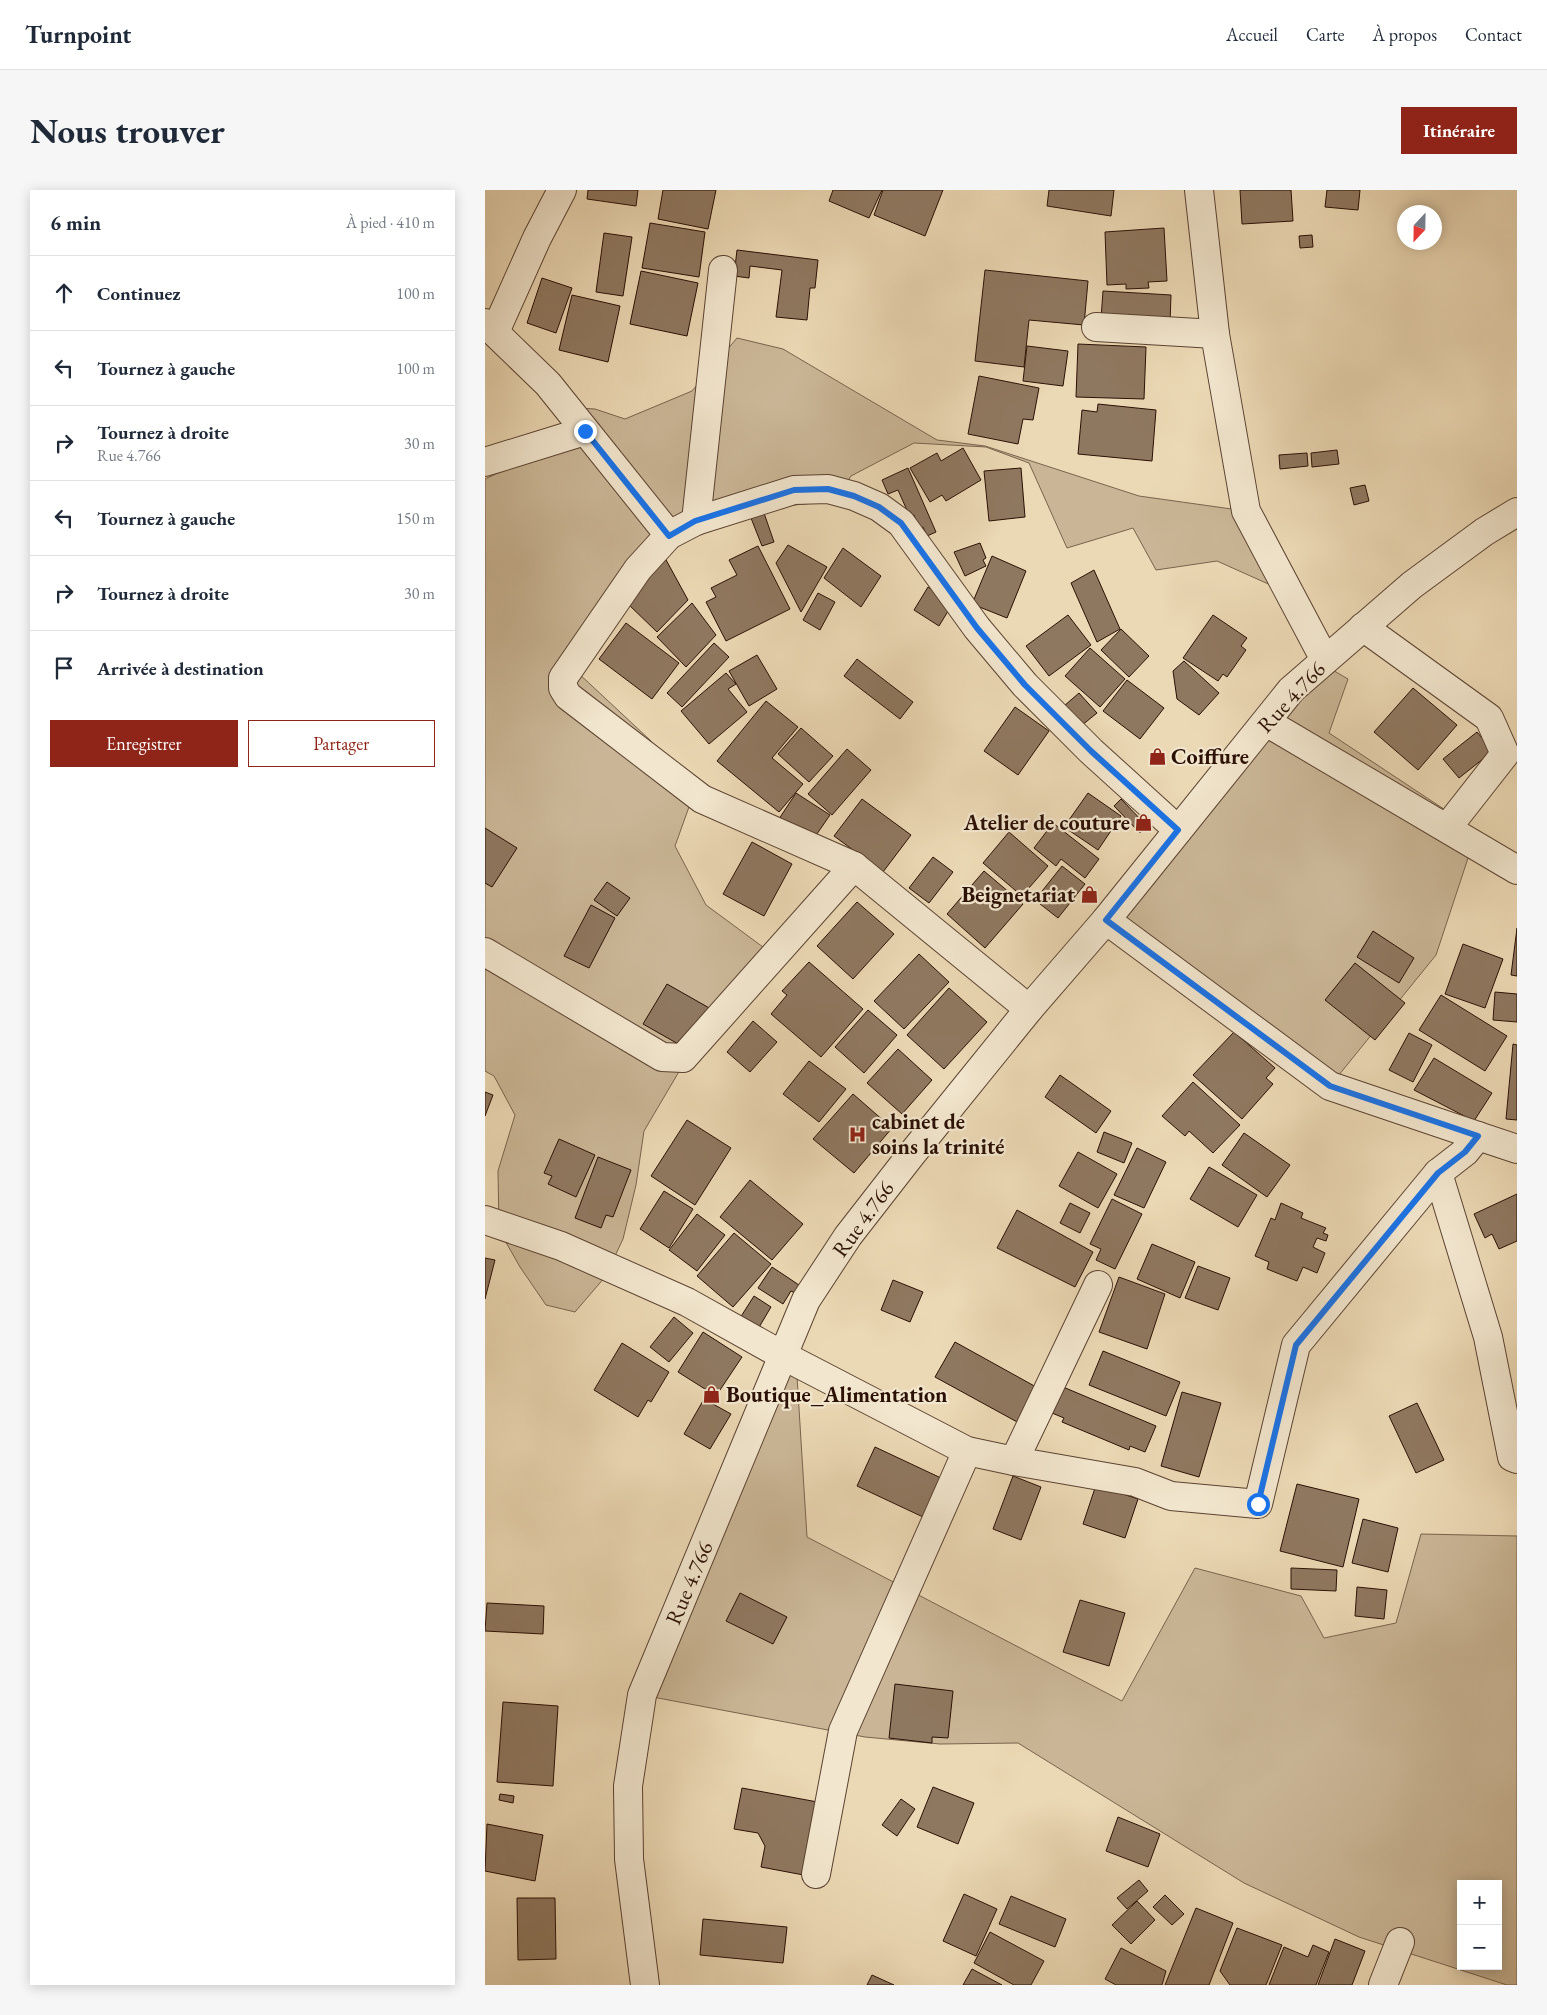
<!DOCTYPE html>
<html lang="fr">
<meta charset="utf-8">
<style>
body{margin:0;font-family:"EB Garamond",serif;background:#f6f6f7;color:#1f2937}
.controls{position:absolute;right:15px;bottom:15px;display:grid;overflow:hidden;border-radius:0px;box-shadow:0 2px 12px #0003}
.controls button{width:45px;height:45px;display:grid;place-items:center;padding:0;border:0;border-bottom:1px solid #e0e1e3;background:#fff;color:#1f2937;font:25px sans-serif}
.compass{position:absolute;left:912px;top:15px;width:45px;height:45px;border-radius:50%;background:#fff;box-shadow:0 2px 12px #0003;rotate:202deg}
.stop{position:absolute;width:15px;height:15px;margin:-11px;border:4px solid #1a73e8;border-radius:50%;background:#fff}
.stop.end{background:#1a73e8;border-color:#fff;box-shadow:0 1px 5px #0008}
.list{margin:0;padding:0;list-style:none}
h2{display:flex;justify-content:space-between;align-items:center;height:65px;margin:0;padding:0 20px;font-size:21px}
h2 small{font-size:16px;font-weight:400;color:#747a83}
.list li{display:grid;grid-template-columns:32px 1fr auto;gap:15px;align-items:center;box-sizing:border-box;height:75px;padding:0 20px;border-top:1px solid #e0e1e3}
.list b{display:block;font-size:19px;white-space:nowrap}
.list p{margin:0;font-size:16px;white-space:nowrap;color:#747a83}
.list em{font-size:16px;font-style:normal;color:#747a83}
.actions{display:flex;gap:10px;padding:15px 20px}
.actions a{flex:1;padding:11px 0;border:1px solid #8f2418;border-radius:0px;text-align:center;font-size:18px;color:#8f2418}
.actions .main{background:#8f2418;color:#fff}
.icon{flex:none;width:28px;height:28px;fill:none;stroke:currentColor;stroke-width:2;stroke-linecap:round;stroke-linejoin:round}
.map{position:relative;flex:none;width:1032px;height:1795px;overflow:hidden;border-radius:0px}
header{display:flex;align-items:center;gap:30px;box-sizing:border-box;height:70px;padding:0 25px;background:#fff;border-bottom:1px solid #e0e1e3}
header strong{font-size:24px}
nav{display:flex;gap:28px;margin-inline-start:auto;font-size:18px}
.intro{display:flex;align-items:center;justify-content:space-between;box-sizing:border-box;height:120px;padding:0 30px}
h1{margin:0;font-size:35px}
.button{padding:12px 22px;border-radius:0px;background:#8f2418;color:#fff;font-size:18px;font-weight:700}
main{display:flex;gap:30px;padding:0 30px}
aside{flex:1;background:#fff;border-radius:0px;box-shadow:0 2px 12px #0003}
.map>svg:first-child{display:block}
</style>
<header>
<strong>Turnpoint</strong>
<nav><a>Accueil</a><a>Carte</a><a>À propos</a><a>Contact</a></nav>
</header>
<div class="intro"><h1>Nous trouver</h1><a class="button">Itinéraire</a></div>
<main>
<aside>
<h2>6 min<small>À pied · 410 m</small></h2>
<ul class="list">
<li><svg class="icon" aria-label="ahead" viewBox="0 0 24 24"><path d="M12 20V5M6 11l6-6 6 6"/></svg><div><b>Continuez</b></div><em>100 m</em></li>
<li><svg class="icon" aria-label="left" viewBox="0 0 24 24"><path d="M17 20v-9H6M10 6l-5 5 5 5"/></svg><div><b>Tournez à gauche</b></div><em>100 m</em></li>
<li><svg class="icon" aria-label="right" viewBox="0 0 24 24"><path d="M7 20v-9h11M14 6l5 5-5 5"/></svg><div><b>Tournez à droite</b><p>Rue 4.766</p></div><em>30 m</em></li>
<li><svg class="icon" aria-label="left" viewBox="0 0 24 24"><path d="M17 20v-9H6M10 6l-5 5 5 5"/></svg><div><b>Tournez à gauche</b></div><em>150 m</em></li>
<li><svg class="icon" aria-label="right" viewBox="0 0 24 24"><path d="M7 20v-9h11M14 6l5 5-5 5"/></svg><div><b>Tournez à droite</b></div><em>30 m</em></li>
<li><svg class="icon" aria-label="arrive" viewBox="0 0 24 24"><path d="M6 21V4h12l-3 4 3 4H6"/></svg><div><b>Arrivée à destination</b></div></li>
</ul>
<div class="actions"><a class="main">Enregistrer</a><a>Partager</a></div>
</aside>
<div class="map">
<svg width="1032" height="1795" viewBox="0 0 1032 1795">
<rect width="100%" height="100%" fill="#ebd8b4"/>
<filter id="stains"><feTurbulence type="fractalNoise" baseFrequency=".004" numOctaves="4"/><feColorMatrix values="0 0 0 0 .2 0 0 0 0 .09 0 0 0 0 .02 0 0 0 .5 -.17"/></filter>
<radialGradient id="worn" r=".72"><stop offset=".6" stop-color="#630" stop-opacity="0"/><stop offset="1" stop-color="#630" stop-opacity=".3"/></radialGradient>
<g fill="#cab696" stroke="#7a634e" fill-rule="evenodd">
<polygon points="252,148 298,159 452,250 500,256 654,306 761,321 839,475 863,489 844,543 992,641 951,765 845,896 621,730 835,478 790,397 732,371 671,380 648,338 582,358 544,273 501,257 429,253 366,286 350,311 289,317 196,339 76,467 165,550 209,603 190,656 221,715 282,760 215,846 159,941 151,995 138,1049 120,1087 90,1122 61,1115 35,1077 14,1040 13,981 30,925 9,886 0,881 0,289 41,270 92,218 110,219 140,229 207,201"/>
<path d="M309 1138 322 1347 637 1511 710 1378 816 1406 839 1448 911 1433 936 1344 1032 1346V1795H1022L874 1747 759 1693 533 1553 455 1554 380 1547 157 1505ZM976 1694H1013V1776H976Z"/>
</g>
<g fill="#8f7860" stroke="#2b1005">
<polygon points="103,0 153,0 151,16 102,9"/>
<polygon points="178,0 231,0 223,39 173,29"/>
<polygon points="348,0 397,0 384,28 344,11"/>
<polygon points="398,0 458,0 440,46 389,25"/>
<polygon points="564,0 629,0 626,26 562,16"/>
<polygon points="755,0 806,0 808,31 757,34"/>
<polygon points="842,0 875,0 873,20 840,17"/>
<polygon points="165,33 220,42 214,87 157,78"/>
<polygon points="679,38 682,91 663,92 664,98 641,99 641,94 622,95 620,42"/>
<polygon points="119,43 147,47 138,106 111,102"/>
<polygon points="827,45 828,57 815,58 814,46"/>
<polygon points="252,60 333,70 330,98 325,98 322,130 291,127 297,80 265,76 264,88 249,86"/>
<polygon points="500,80 603,91 599,135 544,130 539,177 490,171"/>
<polygon points="156,81 213,93 202,146 145,134"/>
<polygon points="57,88 87,98 71,143 42,133"/>
<polygon points="618,101 686,105 685,133 616,129"/>
<polygon points="87,105 135,116 123,172 74,160"/>
<polygon points="593,154 661,157 659,209 591,207"/>
<polygon points="542,156 583,161 578,196 538,191"/>
<polygon points="494,186 554,198 548,230 538,229 533,254 483,244"/>
<polygon points="613,214 671,220 667,271 593,264 597,220 612,222"/>
<polygon points="478,258 496,290 461,311 457,305 445,312 425,278 452,263 456,271"/>
<polygon points="852,260 854,274 827,277 826,263"/>
<polygon points="822,263 823,276 795,279 794,265"/>
<polygon points="423,278 451,342 442,346 438,337 434,339 429,325 425,327 413,300 403,304 397,290"/>
<polygon points="536,278 540,327 504,331 499,281"/>
<polygon points="880,295 884,311 869,315 865,298"/>
<polygon points="279,323 289,352 277,356 266,328"/>
<polygon points="495,353 501,368 498,370 501,376 480,386 469,362"/>
<polygon points="303,355 342,377 316,422 291,373"/>
<polygon points="273,356 305,419 241,451 221,412 231,407 226,398 252,385 244,370"/>
<polygon points="358,358 396,386 376,417 339,388"/>
<polygon points="507,366 541,381 522,428 487,414"/>
<polygon points="180,368 203,410 172,442 142,413"/>
<polygon points="609,380 635,439 612,452 586,393"/>
<polygon points="443,397 468,413 454,436 429,420"/>
<polygon points="333,403 350,412 335,440 318,430"/>
<polygon points="207,413 231,445 201,477 172,447"/>
<polygon points="583,425 606,455 564,486 541,456"/>
<polygon points="728,425 762,448 756,456 761,460 742,487 738,484 733,491 698,468"/>
<polygon points="141,433 194,473 167,509 114,469"/>
<polygon points="636,439 664,466 644,487 616,460"/>
<polygon points="229,453 244,467 197,517 182,503"/>
<polygon points="605,458 640,489 615,517 580,486"/>
<polygon points="272,465 292,499 264,516 244,481"/>
<polygon points="372,469 428,512 415,529 359,486"/>
<polygon points="699,471 734,503 714,525 692,509 688,481"/>
<polygon points="241,483 251,494 243,499 262,522 224,554 196,521"/>
<polygon points="642,490 679,518 655,549 618,521"/>
<polygon points="928,498 972,535 933,580 889,542"/>
<polygon points="594,503 612,523 596,536 579,516"/>
<polygon points="281,511 313,537 287,568 318,594 294,622 232,571"/>
<polygon points="530,517 564,541 533,585 499,561"/>
<polygon points="316,538 348,566 324,592 293,564"/>
<polygon points="992,542 1008,561 974,588 958,569"/>
<polygon points="362,559 386,580 347,625 323,604"/>
<polygon points="311,603 345,625 325,654 292,632"/>
<polygon points="603,603 636,626 613,660 579,637"/>
<polygon points="377,609 426,645 398,682 349,646"/>
<polygon points="636,609 662,636 655,643 629,616"/>
<polygon points="568,633 614,669 600,688 576,669 571,676 549,658"/>
<polygon points="0,638 32,658 7,697 0,693"/>
<polygon points="524,642 563,676 537,706 498,673"/>
<polygon points="267,652 307,674 279,726 238,704"/>
<polygon points="448,667 468,682 444,713 424,698"/>
<polygon points="577,676 600,694 573,728 550,710"/>
<polygon points="499,681 538,714 500,758 462,724"/>
<polygon points="122,692 145,708 132,726 109,710"/>
<polygon points="372,712 409,744 368,789 332,756"/>
<polygon points="106,715 130,728 104,778 79,766"/>
<polygon points="1032,738 1032,786 1026,785"/>
<polygon points="888,741 929,768 914,793 872,767"/>
<polygon points="978,754 1018,769 1000,818 960,804"/>
<polygon points="434,764 464,792 419,839 389,811"/>
<polygon points="324,772 378,819 336,867 286,824 302,805 297,801"/>
<polygon points="870,773 920,813 890,850 840,810"/>
<polygon points="182,794 226,819 202,859 158,834"/>
<polygon points="464,798 502,832 459,879 422,845"/>
<polygon points="1010,802 1032,804 1032,832 1008,830"/>
<polygon points="956,805 1022,846 1000,881 934,840"/>
<polygon points="383,820 412,845 379,883 350,857"/>
<polygon points="268,831 292,852 265,882 242,862"/>
<polygon points="749,842 790,878 781,888 788,894 757,929 708,885"/>
<polygon points="924,843 947,855 928,892 904,880"/>
<polygon points="1028,854 1032,855 1032,930 1021,929"/>
<polygon points="413,859 447,890 417,924 382,893"/>
<polygon points="949,868 1007,903 989,931 929,900"/>
<polygon points="324,871 361,899 334,932 298,904"/>
<polygon points="575,885 626,921 611,943 560,907"/>
<polygon points="708,892 755,935 728,963 704,941 700,946 677,926"/>
<polygon points="0,902 8,905 0,926"/>
<polygon points="368,904 407,938 369,983 328,949"/>
<polygon points="202,930 246,958 210,1015 166,986"/>
<polygon points="619,942 647,953 639,973 612,962"/>
<polygon points="759,943 805,975 782,1007 737,975"/>
<polygon points="74,949 110,965 91,1007 63,994 67,986 59,983"/>
<polygon points="652,958 681,972 659,1018 629,1005"/>
<polygon points="593,962 632,984 613,1018 574,996"/>
<polygon points="113,967 146,980 128,1027 121,1025 116,1038 90,1028"/>
<polygon points="724,977 772,1005 753,1037 705,1009"/>
<polygon points="265,990 318,1034 287,1070 235,1027"/>
<polygon points="179,1001 208,1019 184,1058 155,1039"/>
<polygon points="1032,1004 1032,1051 1014,1059 1007,1044 1000,1048 989,1024"/>
<polygon points="627,1009 657,1024 630,1079 611,1070 616,1059 605,1054"/>
<polygon points="585,1013 605,1023 595,1043 575,1033"/>
<polygon points="796,1013 818,1023 816,1028 841,1038 838,1043 843,1045 841,1051 832,1048 828,1057 840,1063 832,1083 818,1077 812,1091 782,1079 784,1072 770,1066 786,1028 790,1030"/>
<polygon points="532,1020 608,1062 590,1097 512,1058"/>
<polygon points="212,1024 240,1045 212,1081 184,1060"/>
<polygon points="249,1043 286,1074 248,1117 212,1086"/>
<polygon points="667,1054 710,1072 695,1108 652,1089"/>
<polygon points="0,1068 10,1070 0,1109"/>
<polygon points="713,1076 745,1088 733,1120 700,1108"/>
<polygon points="287,1077 317,1097 312,1104 306,1101 298,1114 273,1098"/>
<polygon points="634,1087 680,1104 662,1159 614,1142"/>
<polygon points="408,1090 438,1102 425,1132 396,1120"/>
<polygon points="269,1106 286,1117 273,1139 255,1128"/>
<polygon points="189,1127 208,1143 184,1172 165,1157"/>
<polygon points="218,1142 257,1167 231,1206 193,1182"/>
<polygon points="470,1152 553,1198 534,1233 450,1187"/>
<polygon points="137,1153 184,1182 166,1212 163,1210 153,1227 109,1200"/>
<polygon points="618,1161 695,1192 681,1226 604,1195"/>
<polygon points="578,1197 671,1236 660,1262 645,1256 644,1260 577,1232 579,1228 567,1223"/>
<polygon points="697,1202 736,1213 714,1287 676,1276"/>
<polygon points="219,1209 246,1224 225,1259 199,1244"/>
<polygon points="932,1213 959,1270 931,1283 904,1226"/>
<polygon points="390,1257 456,1288 438,1327 372,1296"/>
<polygon points="528,1286 556,1297 536,1350 508,1339"/>
<polygon points="812,1294 874,1309 858,1377 795,1361"/>
<polygon points="611,1295 653,1309 640,1348 598,1334"/>
<polygon points="878,1329 913,1338 903,1382 867,1373"/>
<polygon points="806,1378 852,1380 851,1401 806,1399"/>
<polygon points="872,1397 902,1400 899,1429 870,1426"/>
<polygon points="255,1403 302,1427 288,1454 241,1431"/>
<polygon points="595,1410 640,1423 624,1476 578,1462"/>
<polygon points="2,1413 59,1416 58,1444 0,1441"/>
<polygon points="410,1494 468,1501 463,1548 447,1547 447,1553 404,1548"/>
<polygon points="18,1512 73,1516 68,1596 12,1592"/>
<polygon points="448,1597 489,1613 473,1654 432,1637"/>
<polygon points="257,1598 338,1613 324,1686 276,1677 280,1656 273,1643 249,1639"/>
<polygon points="15,1604 29,1606 28,1613 14,1610"/>
<polygon points="416,1609 430,1619 412,1646 397,1635"/>
<polygon points="633,1627 675,1644 663,1677 621,1661"/>
<polygon points="2,1634 58,1645 50,1691 0,1681"/>
<polygon points="654,1690 663,1701 642,1719 632,1708"/>
<polygon points="479,1704 512,1719 491,1766 458,1751"/>
<polygon points="680,1705 699,1724 687,1735 668,1717"/>
<polygon points="526,1706 581,1729 570,1757 514,1734"/>
<polygon points="32,1708 70,1708 71,1769 33,1770"/>
<polygon points="652,1711 670,1730 646,1754 627,1735"/>
<polygon points="711,1718 748,1733 724,1795 680,1795"/>
<polygon points="218,1729 302,1737 298,1773 215,1765"/>
<polygon points="752,1738 797,1755 781,1795 745,1795 735,1781"/>
<polygon points="505,1742 559,1771 546,1795 529,1795 489,1773"/>
<polygon points="850,1749 880,1761 867,1795 833,1795"/>
<polygon points="828,1755 844,1762 831,1795 784,1795 799,1757 823,1767"/>
<polygon points="636,1758 681,1781 677,1795 631,1795 620,1789"/>
<polygon points="487,1779 517,1795 478,1795"/>
<polygon points="387,1785 409,1795 382,1795"/>
</g>
<g fill="none" stroke-linecap="round" stroke-linejoin="round">
<defs>
<g id="minor">
<polyline points="714,0 730,144 761,321 840,470"/>
<polyline points="0,133 63,194 184,345"/>
<polyline points="611,137 730,144"/>
<polyline points="10,142 52,48 77,0"/>
<polyline points="0,272 100,241"/>
<polyline points="211,331 238,80"/>
<polyline points="878,437 1004,528 1020,564 962,638"/>
<polyline points="781,532 1032,680"/>
<polyline points="369,676 217,609 83,506 78,498 78,488 153,379 184,345 211,331 309,300 343,299 369,306 394,317 416,333 492,438 540,495 606,561 693,640"/>
<polyline points="0,762 177,867 198,868 369,676 544,819"/>
<polyline points="993,946 1032,959"/>
<polyline points="953,983 1003,1147 1027,1267 1032,1269"/>
<polyline points="0,1030 76,1056 202,1112 297,1165 482,1261 529,1271 650,1292 686,1306 773,1314 811,1155 953,983 980,962 993,946 845,896 621,730"/>
<polyline points="529,1271 613,1095"/>
<polyline points="331,1684 358,1541 482,1261"/>
<polyline points="160,1795 144,1669 143,1596 157,1505 321,1110 363,1046 426,965 544,819 621,730 806,500 927,395 999,342 1032,322"/>
<polyline points="898,1795 915,1752"/>
</g>
</defs>
<use href="#minor" stroke="#5b4231" stroke-width="30"/>
<use href="#minor" stroke="#f2e6ce" stroke-width="28"/>
</g>
<g fill="none" stroke-linecap="round" stroke-linejoin="round">
<polyline stroke="#1a73e8" stroke-width="6" points="100,241 184,346 210,331 309,300 343,299 369,306 394,317 416,333 492,438 540,495 606,561 693,640 621,730 845,896 993,946 980,962 953,983 811,1155 773,1314"/>
</g>
<defs>
<symbol id="shop-bare" viewBox="-9 -9 18 18"><path d="M-5-2.5h2.3a2.7 3.5 0 0 1 5.4 0H5L5.5 6h-11ZM-1.5-2.5h3a1.5 2.3 0 0 0-3 0Z" fill="#8f2418" stroke="#f2e6ce" stroke-width="2.5" paint-order="stroke"/></symbol>
<symbol id="hospital-bare" viewBox="-9 -9 18 18"><path d="M-5-5h3v3.5h4V-5h3V5h-3V1.5h-4V5h-3Z" fill="#8f2418" stroke="#f2e6ce" stroke-width="2.5" paint-order="stroke"/></symbol>
</defs>
<g fill-rule="evenodd">
<use href="#shop-bare" x="660" y="554" width="25" height="25"/>
<use href="#shop-bare" x="646" y="620" width="25" height="25"/>
<use href="#shop-bare" x="592" y="692" width="25" height="25"/>
<use href="#hospital-bare" x="360" y="932" width="25" height="25"/>
<use href="#shop-bare" x="214" y="1192" width="25" height="25"/>
</g>
<g text-anchor="middle" dominant-baseline="central" stroke-width="4.5" stroke-linejoin="round" paint-order="stroke">
<g font-size="22" fill="#2b1005" stroke="#f2e6ce">
<text transform="translate(806 507) rotate(-47)">Rue 4.766</text>
<text transform="translate(378 1029) rotate(-54)">Rue 4.766</text>
<text transform="translate(204 1393) rotate(-67)">Rue 4.766</text>
</g>
<g font-size="22" font-weight="bold" fill="#2b1005" stroke="#f2e6ce" text-anchor="start">
<text x="686" y="566">Coiffure</text>
<text x="645" y="632" text-anchor="end">Atelier de couture</text>
<text x="590" y="704" text-anchor="end">Beignetariat</text>
<text x="387" y="931">cabinet de<tspan x="387" dy="25">soins la trinité</tspan></text>
<text x="241" y="1204">Boutique_Alimentation</text>
</g>
</g>
<rect width="100%" height="100%" filter="url(#stains)"/>
<rect width="100%" height="100%" fill="url(#worn)"/>
</svg>
<div class="controls">
<button>+</button>
<button>−</button>
</div>
<svg class="compass" viewBox="-18 -18 36 36"><path d="M0-13l5 13h-10z" fill="#e53935"/><path d="M0 13l5-13h-10z" fill="#747a83"/></svg>
<div class="stop" style="left:773px;top:1314px"></div>
<div class="stop end" style="left:100px;top:241px"></div>
</div>
</main>
